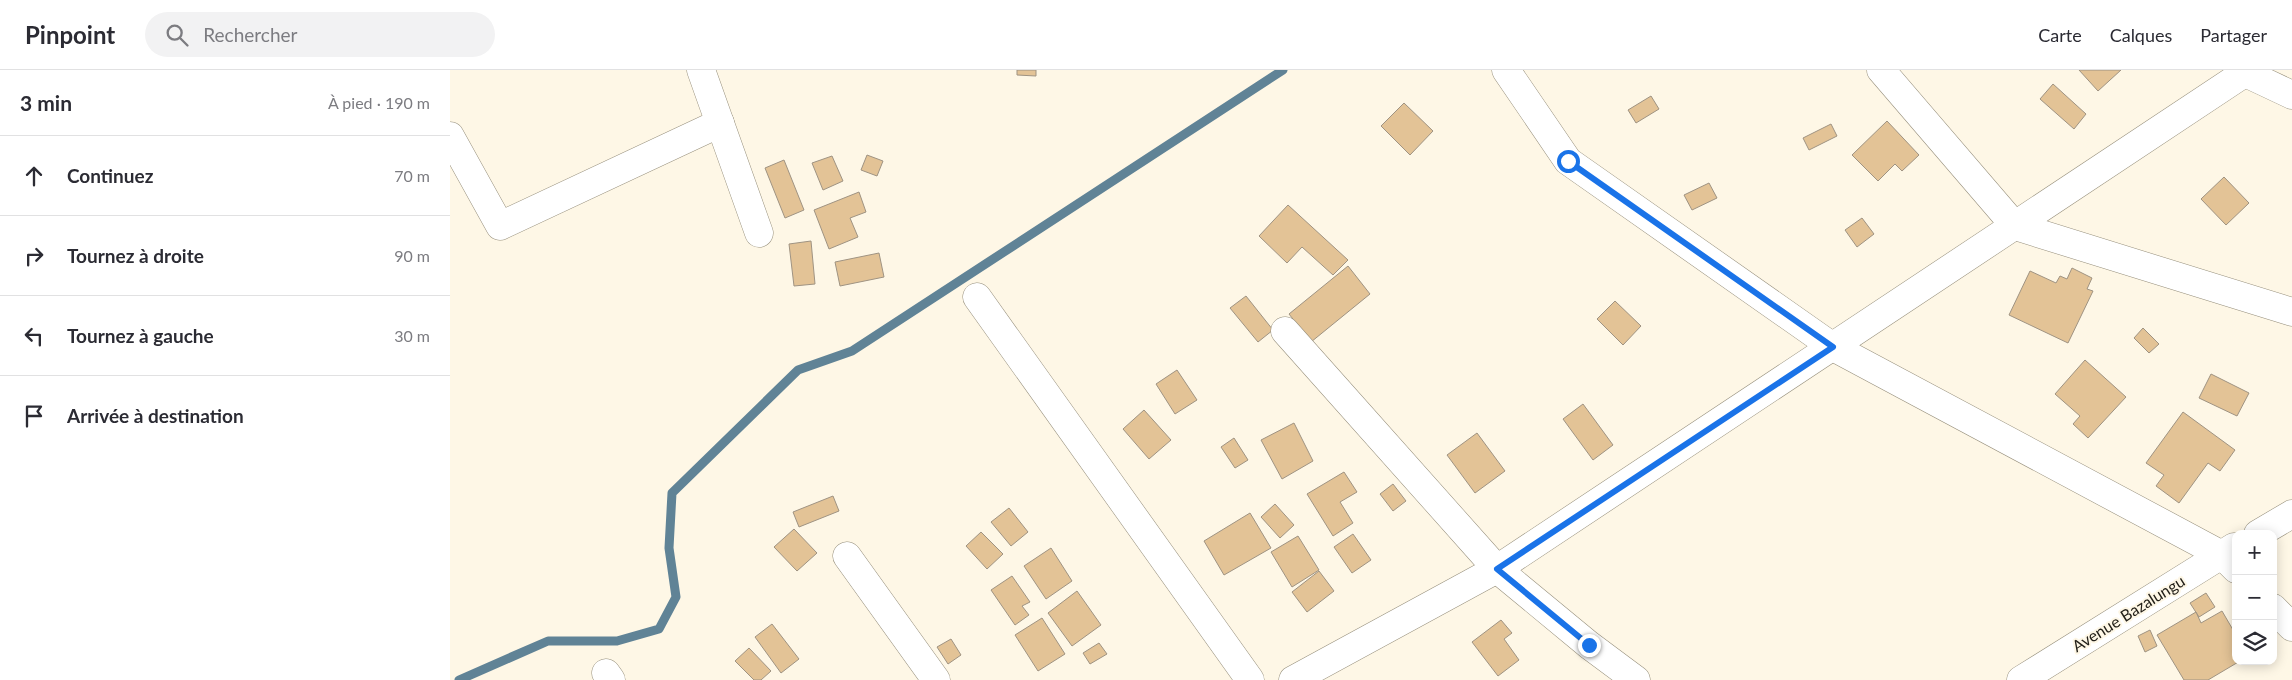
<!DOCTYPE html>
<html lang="fr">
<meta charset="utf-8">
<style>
body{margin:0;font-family:Lato,sans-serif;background:#f2f2f3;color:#2b2b33}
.controls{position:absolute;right:15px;bottom:15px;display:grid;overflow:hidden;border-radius:10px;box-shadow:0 2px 12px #0003}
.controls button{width:45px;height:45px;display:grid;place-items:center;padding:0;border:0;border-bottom:1px solid #e1e1e2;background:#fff;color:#2b2b33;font:25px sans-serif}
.stop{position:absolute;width:15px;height:15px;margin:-11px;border:4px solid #1a73e8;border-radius:50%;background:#fff}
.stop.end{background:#1a73e8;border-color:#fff;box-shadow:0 1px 5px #0008}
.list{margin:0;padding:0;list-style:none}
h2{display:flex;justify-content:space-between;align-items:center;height:65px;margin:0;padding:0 20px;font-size:21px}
h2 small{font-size:16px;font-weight:400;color:#7c7c81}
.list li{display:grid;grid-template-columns:32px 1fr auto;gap:15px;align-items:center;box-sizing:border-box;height:80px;padding:0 20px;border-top:1px solid #e1e1e2}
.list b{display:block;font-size:19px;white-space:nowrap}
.list em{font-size:16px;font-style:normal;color:#7c7c81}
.icon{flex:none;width:28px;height:28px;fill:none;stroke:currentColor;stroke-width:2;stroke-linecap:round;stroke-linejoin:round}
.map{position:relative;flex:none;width:1842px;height:610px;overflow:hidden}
header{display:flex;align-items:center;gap:30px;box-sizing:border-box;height:70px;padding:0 25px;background:#fff;border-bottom:1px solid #e1e1e2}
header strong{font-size:24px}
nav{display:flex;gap:28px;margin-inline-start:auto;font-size:18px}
.search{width:350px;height:45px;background:#f2f2f3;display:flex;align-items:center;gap:12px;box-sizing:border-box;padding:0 18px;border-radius:28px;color:#7c7c81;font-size:19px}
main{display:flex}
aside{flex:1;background:#fff}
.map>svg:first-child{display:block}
</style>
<header>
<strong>Pinpoint</strong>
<div class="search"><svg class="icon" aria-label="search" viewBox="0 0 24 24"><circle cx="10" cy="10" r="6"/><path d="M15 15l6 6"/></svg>Rechercher</div>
<nav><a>Carte</a><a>Calques</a><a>Partager</a></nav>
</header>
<main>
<aside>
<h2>3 min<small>À pied · 190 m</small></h2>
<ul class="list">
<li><svg class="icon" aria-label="ahead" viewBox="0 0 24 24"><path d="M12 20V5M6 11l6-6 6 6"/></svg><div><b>Continuez</b></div><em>70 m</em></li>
<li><svg class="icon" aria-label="right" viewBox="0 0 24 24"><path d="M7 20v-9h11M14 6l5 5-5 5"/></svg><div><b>Tournez à droite</b></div><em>90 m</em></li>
<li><svg class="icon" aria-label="left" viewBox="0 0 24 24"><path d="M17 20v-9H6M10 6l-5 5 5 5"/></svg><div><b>Tournez à gauche</b></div><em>30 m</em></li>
<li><svg class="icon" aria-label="arrive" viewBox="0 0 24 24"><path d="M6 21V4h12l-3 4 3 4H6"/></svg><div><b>Arrivée à destination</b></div></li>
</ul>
</aside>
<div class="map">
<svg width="1842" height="610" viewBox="0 0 1842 610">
<rect width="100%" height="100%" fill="#fef7e6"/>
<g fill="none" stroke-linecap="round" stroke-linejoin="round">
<polyline stroke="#608396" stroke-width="9" points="9,610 98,571 167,571 209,559 226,527 219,478 222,423 348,300 402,281 833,0"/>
</g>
<g fill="#e3c396" stroke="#9f9382">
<polygon points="567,0 586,0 586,6 567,5"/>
<polygon points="1629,0 1671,0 1648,21"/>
<polygon points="1603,14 1636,44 1624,59 1590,29"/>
<polygon points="1201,26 1209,39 1186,53 1178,40"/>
<polygon points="954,33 983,61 960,85 931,56"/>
<polygon points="1437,51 1469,85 1452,101 1445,94 1428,111 1402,85"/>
<polygon points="1381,54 1387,66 1359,80 1353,68"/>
<polygon points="417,85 433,91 427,106 411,100"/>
<polygon points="382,86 393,111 373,120 362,93"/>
<polygon points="334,90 354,140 335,148 315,98"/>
<polygon points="1774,107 1799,133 1776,155 1751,129"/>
<polygon points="1259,113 1267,128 1242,140 1234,125"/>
<polygon points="409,122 416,142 400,148 408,167 379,179 364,140"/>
<polygon points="838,135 898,190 883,205 852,177 837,193 809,166"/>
<polygon points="1412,148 1424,164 1407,177 1395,160"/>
<polygon points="361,171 365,214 344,216 339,174"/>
<polygon points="429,183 434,207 390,216 385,192"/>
<polygon points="898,196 920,224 861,272 839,244"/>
<polygon points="1622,198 1642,208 1637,219 1643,221 1618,273 1559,245 1580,201 1606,213 1610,206 1617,209"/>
<polygon points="796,226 823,260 808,272 780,238"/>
<polygon points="1165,231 1191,256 1173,275 1147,249"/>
<polygon points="1693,258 1709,274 1699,283 1684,268"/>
<polygon points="1635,290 1676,327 1638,368 1623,354 1630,346 1605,324"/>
<polygon points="727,300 747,330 725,344 706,314"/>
<polygon points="1761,304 1799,323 1787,346 1749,328"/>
<polygon points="1133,334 1163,375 1143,390 1113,349"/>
<polygon points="694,340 721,370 699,389 673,359"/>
<polygon points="1733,342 1785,380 1770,401 1758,393 1729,433 1706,416 1714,405 1696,393"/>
<polygon points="844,353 863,391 832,409 811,370"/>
<polygon points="1027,363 1055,401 1025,423 997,385"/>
<polygon points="784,368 798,390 785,398 771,377"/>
<polygon points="894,402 907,422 890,432 903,453 883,466 857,424"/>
<polygon points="943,414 956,431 943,441 930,424"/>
<polygon points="383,426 389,441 349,457 343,442"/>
<polygon points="825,434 844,455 830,468 811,447"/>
<polygon points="559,438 578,462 561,476 541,452"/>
<polygon points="800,443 821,478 774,505 754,471"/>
<polygon points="344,459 367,483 347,501 324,477"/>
<polygon points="531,462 553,484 537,499 516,476"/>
<polygon points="903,464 921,490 902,503 884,477"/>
<polygon points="848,466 869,500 842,517 821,482"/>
<polygon points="601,478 622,511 596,529 574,496"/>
<polygon points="869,501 884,521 857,542 842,522"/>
<polygon points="562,506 580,532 572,536 579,545 565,555 541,520"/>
<polygon points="627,521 651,555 622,576 598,543"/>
<polygon points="1756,523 1765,537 1749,547 1740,533"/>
<polygon points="1772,541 1786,565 1786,591 1790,591 1758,610 1734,610 1707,565 1746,542 1751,553"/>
<polygon points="592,548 615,584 588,601 565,565"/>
<polygon points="1051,550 1062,563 1054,569 1069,590 1048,606 1022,572"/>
<polygon points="322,554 349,589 331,603 305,567"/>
<polygon points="1700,560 1707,576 1695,582 1688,566"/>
<polygon points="501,569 511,585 498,594 487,577"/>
<polygon points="649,573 657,584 640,594 633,583"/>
<polygon points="299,578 321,601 311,610 304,610 285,591"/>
</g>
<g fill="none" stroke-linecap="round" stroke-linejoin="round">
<defs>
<g id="minor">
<polyline points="251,0 309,163"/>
<polyline points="1056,0 1118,91 1383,277 1772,485 1786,499"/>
<polyline points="1431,0 1565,156 1842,242"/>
<polyline points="1789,0 1842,25"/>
<polyline points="0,66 50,156 270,53"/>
<polyline points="527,227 800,610"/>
<polyline points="835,261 1047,499 1139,575 1186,610"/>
<polyline points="1808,464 1842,444"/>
<polyline points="397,486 486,610"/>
<polyline points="1823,538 1842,557"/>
<polyline points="156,603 161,610"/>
<polyline points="843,610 1047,499 1799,0"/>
<polyline points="1571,610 1784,477"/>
</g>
</defs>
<use href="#minor" stroke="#968f7c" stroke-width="29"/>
<use href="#minor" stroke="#fff" stroke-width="28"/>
</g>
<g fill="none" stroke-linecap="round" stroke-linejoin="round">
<polyline stroke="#1a73e8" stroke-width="6" points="1118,91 1383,277 1047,499 1139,575"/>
</g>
<g text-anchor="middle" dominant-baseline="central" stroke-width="4" stroke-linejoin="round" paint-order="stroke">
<g font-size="16" fill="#232019" stroke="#fef7e6">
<text transform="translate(1678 543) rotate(-32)">Avenue Bazalungu</text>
</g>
</g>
</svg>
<div class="controls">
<button>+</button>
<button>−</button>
<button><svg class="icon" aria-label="layers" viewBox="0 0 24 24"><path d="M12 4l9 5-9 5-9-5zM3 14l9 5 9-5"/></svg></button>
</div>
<div class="stop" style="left:1118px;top:91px"></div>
<div class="stop end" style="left:1139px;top:575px"></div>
</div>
</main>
